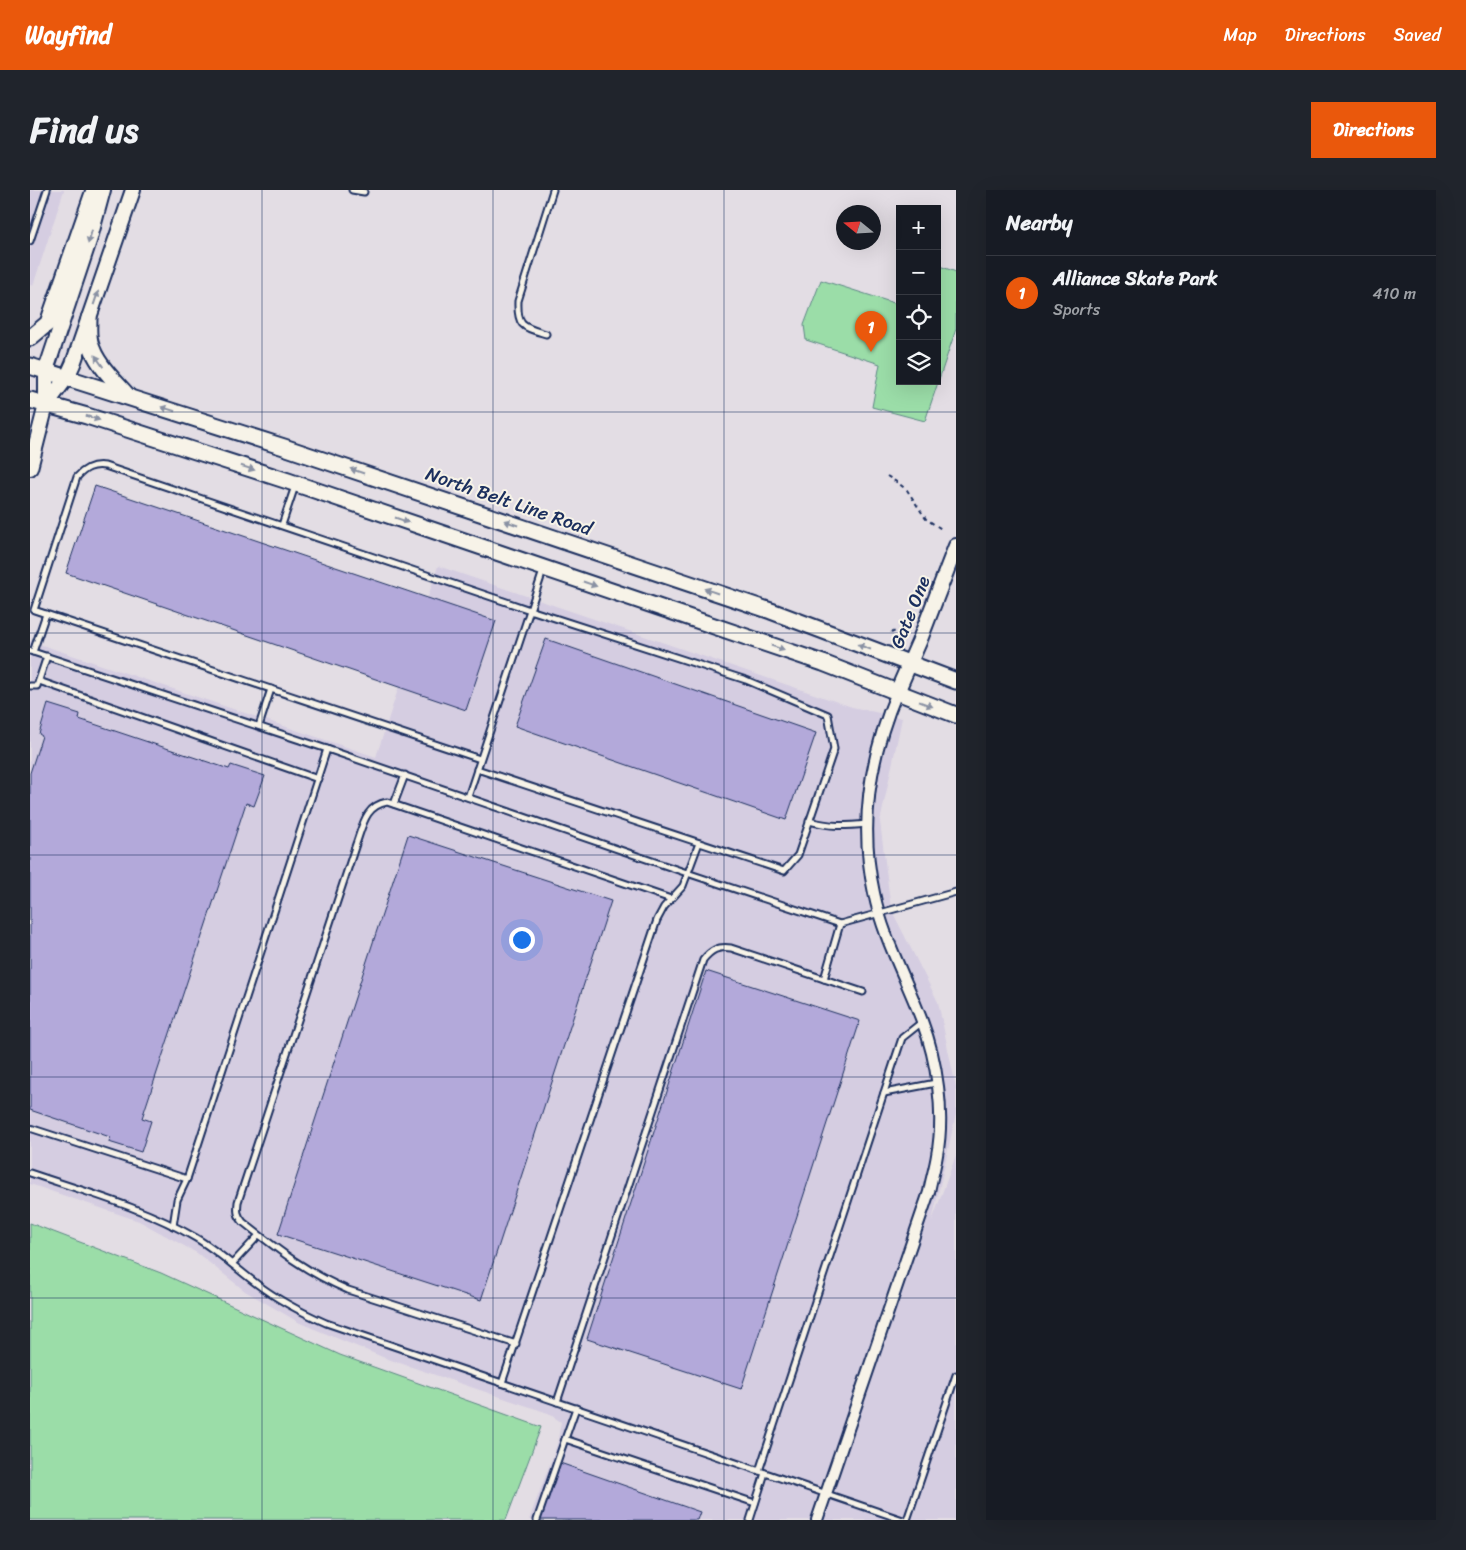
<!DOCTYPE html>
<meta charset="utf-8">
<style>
body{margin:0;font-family:Sriracha,sans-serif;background:#20242c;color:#f1f3f6}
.controls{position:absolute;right:15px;top:15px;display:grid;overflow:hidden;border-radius:0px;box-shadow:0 5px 20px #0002}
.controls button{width:45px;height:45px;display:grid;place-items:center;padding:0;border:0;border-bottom:1px solid #363941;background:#171b24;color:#f1f3f6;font:25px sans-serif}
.compass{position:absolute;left:806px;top:15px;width:45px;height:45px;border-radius:50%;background:#171b24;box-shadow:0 5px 20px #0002;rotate:288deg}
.you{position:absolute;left:491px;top:749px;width:18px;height:18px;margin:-12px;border:4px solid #fff;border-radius:50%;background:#1a73e8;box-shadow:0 0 0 8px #1a73e833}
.badge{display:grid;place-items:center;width:32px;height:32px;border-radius:50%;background:#ea580c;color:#fff;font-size:16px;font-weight:700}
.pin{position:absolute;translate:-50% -41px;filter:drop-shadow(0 1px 2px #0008)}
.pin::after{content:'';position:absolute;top:26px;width:18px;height:15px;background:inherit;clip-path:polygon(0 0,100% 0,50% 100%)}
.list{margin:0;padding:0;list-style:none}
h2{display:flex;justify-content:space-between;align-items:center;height:65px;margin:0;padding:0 20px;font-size:21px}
h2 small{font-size:16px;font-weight:400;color:#9ea1a6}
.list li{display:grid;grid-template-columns:32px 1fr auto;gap:15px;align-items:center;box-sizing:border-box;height:75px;padding:0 20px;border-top:1px solid #363941}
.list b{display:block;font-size:19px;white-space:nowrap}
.list p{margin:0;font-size:16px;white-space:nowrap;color:#9ea1a6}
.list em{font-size:16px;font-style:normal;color:#9ea1a6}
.icon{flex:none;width:28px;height:28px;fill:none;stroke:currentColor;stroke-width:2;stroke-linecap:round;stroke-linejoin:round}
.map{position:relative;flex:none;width:926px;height:1330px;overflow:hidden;border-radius:0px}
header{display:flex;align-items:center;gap:30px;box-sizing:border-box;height:70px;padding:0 25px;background:#ea580c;color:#fff}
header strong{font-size:24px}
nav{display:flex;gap:28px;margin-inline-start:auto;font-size:18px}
.intro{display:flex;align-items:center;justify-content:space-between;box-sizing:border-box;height:120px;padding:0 30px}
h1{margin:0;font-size:35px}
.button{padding:12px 22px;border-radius:0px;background:#ea580c;color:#fff;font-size:18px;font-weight:700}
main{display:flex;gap:30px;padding:0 30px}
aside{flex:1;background:#171b24;border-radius:0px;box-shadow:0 5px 20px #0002}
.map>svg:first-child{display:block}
</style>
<header>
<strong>Wayfind</strong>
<nav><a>Map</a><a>Directions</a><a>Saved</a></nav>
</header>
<div class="intro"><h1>Find us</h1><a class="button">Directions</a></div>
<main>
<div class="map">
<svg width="926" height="1330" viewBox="0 0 926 1330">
<rect width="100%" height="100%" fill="#e3dde4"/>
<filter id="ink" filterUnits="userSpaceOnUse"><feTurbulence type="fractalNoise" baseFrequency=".02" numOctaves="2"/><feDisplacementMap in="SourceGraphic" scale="10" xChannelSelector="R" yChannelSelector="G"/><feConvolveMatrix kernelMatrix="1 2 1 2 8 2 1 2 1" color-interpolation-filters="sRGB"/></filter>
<g filter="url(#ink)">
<g fill="#d5cde1">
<polygon points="0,0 34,0 3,96 0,95"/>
<polygon points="408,376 822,517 872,528 850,632 861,719 908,812 926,897 926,924 902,1031 926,965 926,1330 499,1330 527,1255 531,1232 518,1223 355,1168 270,1133 215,1101 167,1063 109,1031 0,994 0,451 346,567"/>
</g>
<g fill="#9bdda8" stroke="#5b8683">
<polygon points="907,75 926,82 926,139 895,231 842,217 850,174 776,150 774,135 791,90 867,114 870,113 870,191 907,191"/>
<polygon points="0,1033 131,1083 310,1165 511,1237 476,1330 0,1330"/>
</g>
<g fill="#b3a9da" stroke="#1b2f5e">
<polygon points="65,296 466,431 436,520 36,383"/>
<polygon points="516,449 786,543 756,630 485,536"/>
<polygon points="18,514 50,524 49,529 199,579 201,575 235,586 224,616 216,613 112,928 121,931 111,962 79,952 80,947 0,920 0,583 12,546 9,544"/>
<polygon points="378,645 581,711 451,1110 248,1044"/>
<polygon points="676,781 830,831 711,1199 557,1149"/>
<polygon points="530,1273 670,1322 667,1330 510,1330"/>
</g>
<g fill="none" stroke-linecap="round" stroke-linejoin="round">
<defs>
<g id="lane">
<polyline points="322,0 334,2"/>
<polyline points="0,51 17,0"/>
<path d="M516 144C493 137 487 137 488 111L523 0"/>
<polyline points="252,335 265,296"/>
<polyline points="16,424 450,569"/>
<polyline points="0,461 297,559 657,683 810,734 926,702"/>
<path d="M3 462 16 424 4 420 47 287C55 278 63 274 75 276L500 420 716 490 798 525 804 559 768 665 754 681 447 579"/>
<polyline points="9,491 288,589"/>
<polyline points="0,496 7,496 17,466"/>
<polyline points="229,536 241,499"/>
<polyline points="438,607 513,381"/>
<polyline points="364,614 375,585"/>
<path d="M779 631C801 637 815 636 837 634"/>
<polyline points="794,789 810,734"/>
<polyline points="854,903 906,893"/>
<polyline points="0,938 157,989 147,1010 143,1036"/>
<path d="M0 983C56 1002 115 1018 166 1048 188 1061 207 1079 227 1094 248 1110 271 1122 296 1133L873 1330"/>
<polyline points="157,989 297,559"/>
<polyline points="202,1074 229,1045"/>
<path d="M486 1154 318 1100C276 1082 248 1060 213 1032 207 1025 207 1021 208 1012L326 654C333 635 335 616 357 612L641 709"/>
<polyline points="472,1193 627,730 634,717 653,696 669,653"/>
<path d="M527 1212 673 770C681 760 688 756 701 758L833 802"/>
<polyline points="546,1218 535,1249 725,1313"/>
<polyline points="729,1281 872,848 892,832"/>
<polyline points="507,1330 535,1249"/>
<polyline points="720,1330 735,1283"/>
<polyline points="877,1330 926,1185"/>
</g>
<path id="street" d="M787 1330 899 1002C901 990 905 978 907 965 915 924 907 870 892 831 876 788 853 748 844 703 829 635 840 566 867 502"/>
<g id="secondary">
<polyline points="16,215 37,187 43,174 103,0"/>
<polyline points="0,278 16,215 16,180 60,48 73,0"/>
<polyline points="867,502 889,452 926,356"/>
</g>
<g id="primary">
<path d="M59 128C59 135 58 144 60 152 65 173 84 190 98 206"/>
<polyline points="0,148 18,133 64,0"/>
<polyline points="0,176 254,257 741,421 926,491"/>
<polyline points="0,210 57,226 258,291 640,421 793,473 926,525"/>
</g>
</defs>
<use href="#lane" stroke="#1b2f5e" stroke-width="9"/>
<use href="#street" stroke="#1b2f5e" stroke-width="14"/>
<use href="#secondary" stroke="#1b2f5e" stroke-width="18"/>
<use href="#primary" stroke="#1b2f5e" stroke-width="19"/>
<g stroke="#1b2f5e" stroke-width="2" stroke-dasharray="4 4" stroke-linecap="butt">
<polyline points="857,286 868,293 877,300 896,329 913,340"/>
<polyline points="861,443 868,440"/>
</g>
<use href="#lane" stroke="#f7f3e8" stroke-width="5"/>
<use href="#street" stroke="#f7f3e8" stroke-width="10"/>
<use href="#secondary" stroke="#f7f3e8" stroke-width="14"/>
<use href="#primary" stroke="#f7f3e8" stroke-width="15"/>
</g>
<defs><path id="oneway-solid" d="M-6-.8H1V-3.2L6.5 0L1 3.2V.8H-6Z" transform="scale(1.25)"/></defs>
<g fill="#8991a3">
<use href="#oneway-solid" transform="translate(60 47) rotate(106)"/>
<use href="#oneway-solid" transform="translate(66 108) rotate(-71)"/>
<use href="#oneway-solid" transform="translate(69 171) rotate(-125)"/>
<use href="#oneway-solid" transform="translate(138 219) rotate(-162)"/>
<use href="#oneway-solid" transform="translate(63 228) rotate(18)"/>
<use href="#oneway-solid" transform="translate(218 278) rotate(18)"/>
<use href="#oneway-solid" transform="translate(327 281) rotate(-161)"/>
<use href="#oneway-solid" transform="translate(372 330) rotate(19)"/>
<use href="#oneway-solid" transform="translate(481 333) rotate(-161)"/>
<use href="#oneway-solid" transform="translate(560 394) rotate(19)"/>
<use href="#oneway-solid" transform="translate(681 401) rotate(-161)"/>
<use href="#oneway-solid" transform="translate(834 457) rotate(-159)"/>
<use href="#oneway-solid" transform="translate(748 458) rotate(19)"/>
<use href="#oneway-solid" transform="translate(896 514) rotate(21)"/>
</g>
</g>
<path fill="none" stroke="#1b2f5e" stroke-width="1" stroke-opacity="0.55" d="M232 0V1330M463 0V1330M694 0V1330M0 222H926M0 443H926M0 665H926M0 887H926M0 1108H926"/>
<g text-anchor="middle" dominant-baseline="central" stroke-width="4" stroke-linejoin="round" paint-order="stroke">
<g font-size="19" fill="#1b2f5e" stroke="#f7f3e8">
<text transform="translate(479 311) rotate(19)">North Belt Line Road</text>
<text transform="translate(880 422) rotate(-68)">Gate One</text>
</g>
</g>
</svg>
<div class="controls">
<button>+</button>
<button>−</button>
<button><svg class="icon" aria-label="locate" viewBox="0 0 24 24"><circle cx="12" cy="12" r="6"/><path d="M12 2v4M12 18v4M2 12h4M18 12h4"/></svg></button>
<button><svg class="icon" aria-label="layers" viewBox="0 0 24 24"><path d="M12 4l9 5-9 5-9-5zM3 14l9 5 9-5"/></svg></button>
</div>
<svg class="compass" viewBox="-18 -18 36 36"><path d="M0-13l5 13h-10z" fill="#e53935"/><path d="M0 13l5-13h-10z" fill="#9ea1a6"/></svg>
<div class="you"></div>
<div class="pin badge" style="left:841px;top:162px">1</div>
</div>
<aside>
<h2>Nearby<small></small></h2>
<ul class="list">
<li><span class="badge">1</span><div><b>Alliance Skate Park</b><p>Sports</p></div><em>410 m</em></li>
</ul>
</aside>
</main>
